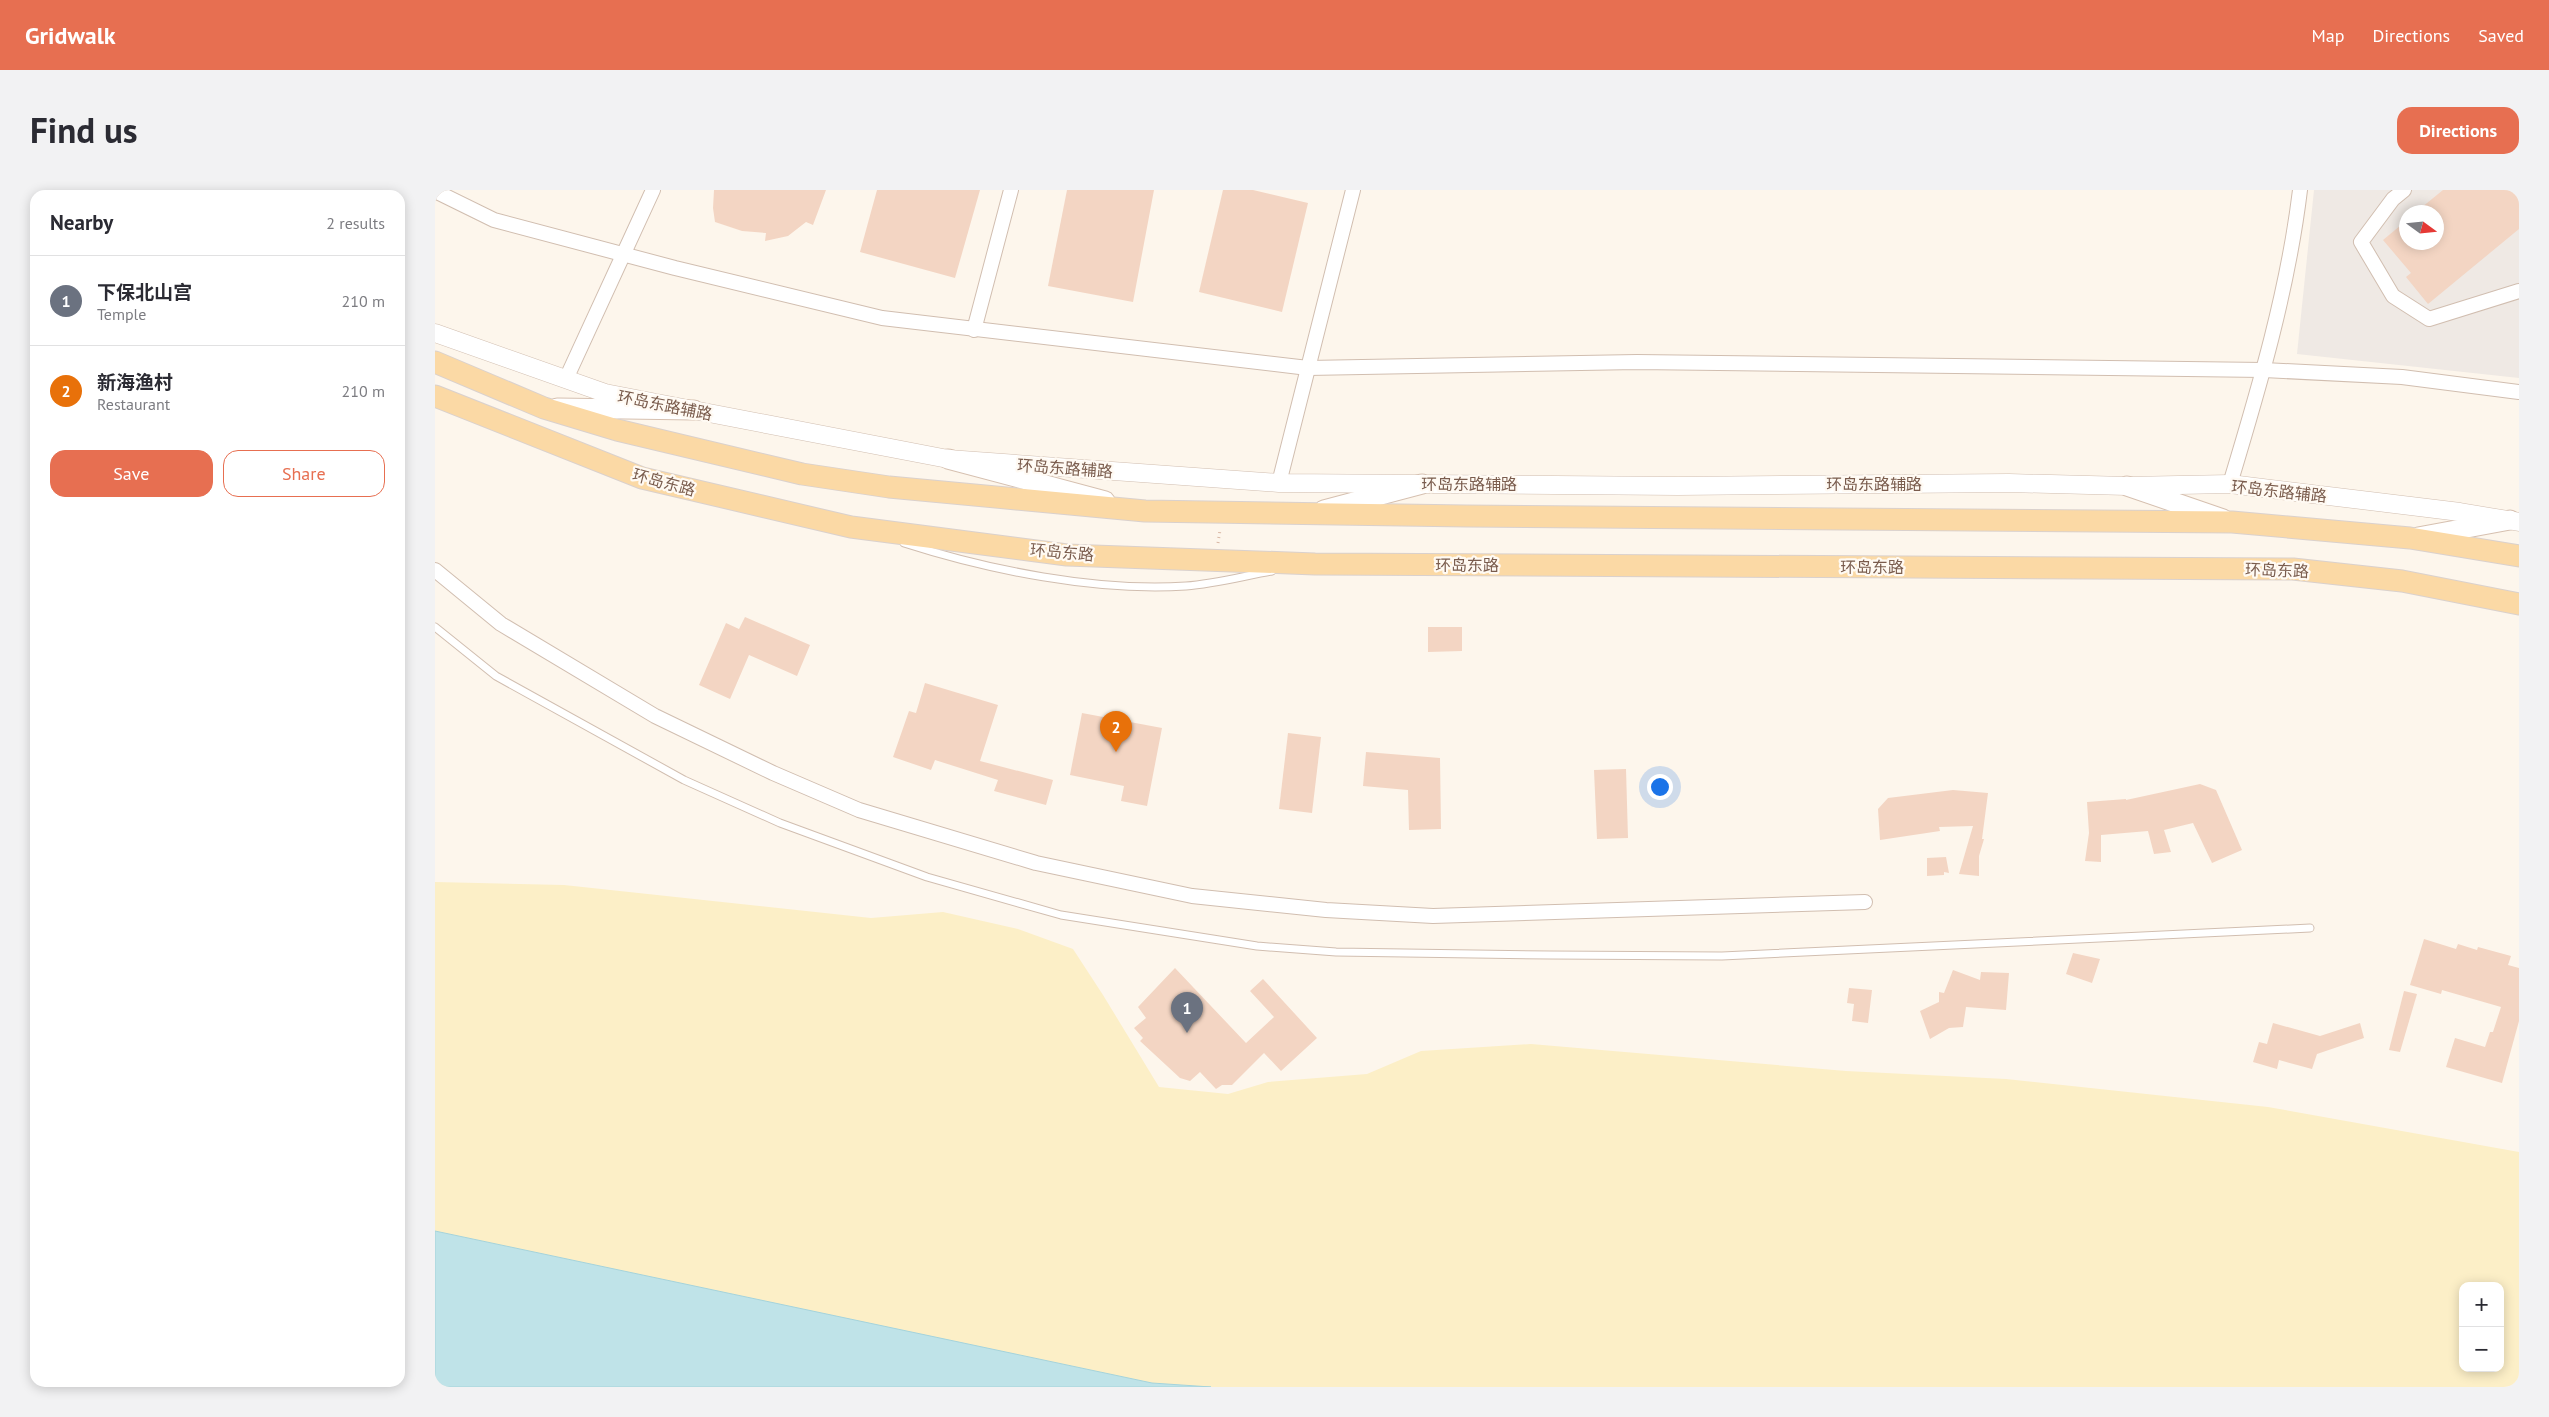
<!DOCTYPE html>
<meta charset="utf-8">
<style>
body{margin:0;font-family:"PT Sans","Noto Sans SC",sans-serif;background:#f2f2f3;color:#2b2b33}
.controls{position:absolute;right:15px;bottom:15px;display:grid;overflow:hidden;border-radius:10px;box-shadow:0 2px 12px #0003}
.controls button{width:45px;height:45px;display:grid;place-items:center;padding:0;border:0;border-bottom:1px solid #e1e1e2;background:#fff;color:#2b2b33;font:25px sans-serif}
.compass{position:absolute;left:1964px;top:15px;width:45px;height:45px;border-radius:50%;background:#fff;box-shadow:0 2px 12px #0003;rotate:105deg}
.you{position:absolute;left:1224px;top:596px;width:18px;height:18px;margin:-12px;border:4px solid #fff;border-radius:50%;background:#1a73e8;box-shadow:0 0 0 8px #1a73e833}
.badge{display:grid;place-items:center;width:32px;height:32px;border-radius:50%;background:#e76f51;color:#fff;font-size:16px;font-weight:700}
.pin{position:absolute;translate:-50% -41px;filter:drop-shadow(0 1px 2px #0008)}
.pin::after{content:'';position:absolute;top:26px;width:18px;height:15px;background:inherit;clip-path:polygon(0 0,100% 0,50% 100%)}
.list{margin:0;padding:0;list-style:none}
h2{display:flex;justify-content:space-between;align-items:center;height:65px;margin:0;padding:0 20px;font-size:21px}
h2 small{font-size:16px;font-weight:400;color:#7c7c81}
.list li{display:grid;grid-template-columns:32px 1fr auto;gap:15px;align-items:center;box-sizing:border-box;height:90px;padding:0 20px;border-top:1px solid #e1e1e2}
.list b{display:block;font-size:19px;white-space:nowrap}
.list p{margin:0;font-size:16px;white-space:nowrap;color:#7c7c81}
.list em{font-size:16px;font-style:normal;color:#7c7c81}
.actions{display:flex;gap:10px;padding:15px 20px}
.actions a{flex:1;padding:11px 0;border:1px solid #e76f51;border-radius:15px;text-align:center;font-size:18px;color:#e76f51}
.actions .main{background:#e76f51;color:#fff}
.map{position:relative;flex:none;width:2084px;height:1197px;overflow:hidden;border-radius:15px}
header{display:flex;align-items:center;gap:30px;box-sizing:border-box;height:70px;padding:0 25px;background:#e76f51;color:#fff}
header strong{font-size:24px}
nav{display:flex;gap:28px;margin-inline-start:auto;font-size:18px}
.intro{display:flex;align-items:center;justify-content:space-between;box-sizing:border-box;height:120px;padding:0 30px}
h1{margin:0;font-size:35px}
.button{padding:12px 22px;border-radius:15px;background:#e76f51;color:#fff;font-size:18px;font-weight:700}
main{display:flex;gap:30px;padding:0 30px}
aside{flex:1;background:#fff;border-radius:15px;box-shadow:0 2px 12px #0003}
.map>svg:first-child{display:block}
</style>
<header>
<strong>Gridwalk</strong>
<nav><a>Map</a><a>Directions</a><a>Saved</a></nav>
</header>
<div class="intro"><h1>Find us</h1><a class="button">Directions</a></div>
<main>
<aside>
<h2>Nearby<small>2 results</small></h2>
<ul class="list">
<li><span class="badge" style="background:#6b7280">1</span><div><b>下保北山宫</b><p>Temple</p></div><em>210 m</em></li>
<li><span class="badge" style="background:#e8710a">2</span><div><b>新海渔村</b><p>Restaurant</p></div><em>210 m</em></li>
</ul>
<div class="actions"><a class="main">Save</a><a>Share</a></div>
</aside>
<div class="map">
<svg width="2084" height="1197" viewBox="0 0 2084 1197">
<rect width="100%" height="100%" fill="#fdf6ec"/>
<path fill="#efe9e4" fill-rule="evenodd" d="M1879 0H2084V188L1862 164ZM1972 22H2002V52H1972Z"/>
<path fill="#fcefc7" fill-rule="evenodd" d="M0 692 129 695 436 728 508 722 583 739 638 759 668 805 724 897 793 904 833 892 932 884 986 861 1096 854 1411 881 1571 889 1833 917 2084 962V1197H776L717 1193 0 1041ZM2028 1096H2065V1178H2028Z"/>
<polygon fill="#bfe3e8" stroke="#a5d3da" points="0,1041 717,1193 776,1197 0,1197"/>
<g fill="#f3d5c3">
<polygon points="279,0 391,0 378,35 371,32 353,46 330,51 331,43 307,41 280,32 278,18"/>
<polygon points="442,0 545,0 520,88 425,62"/>
<polygon points="632,0 719,0 698,112 613,96"/>
<polygon points="788,0 818,0 873,13 847,122 764,102"/>
<polygon points="2008,0 2084,0 2084,39 1993,114 1971,87 1976,83 1948,50 1972,30 1972,52 2002,52 2002,22 1981,22"/>
<polygon points="310,427 375,455 362,486 314,465 295,509 264,495 291,433 304,439"/>
<polygon points="993,437 1027,437 1027,461 993,462"/>
<polygon points="490,493 563,515 545,571 618,590 611,615 559,601 563,590 500,570 496,580 458,567 474,521 481,523"/>
<polygon points="647,523 727,538 712,616 686,611 689,596 635,585"/>
<polygon points="853,543 886,547 877,623 844,619"/>
<polygon points="931,562 1005,568 1006,639 974,640 973,600 928,596"/>
<polygon points="1191,579 1193,648 1162,649 1159,580"/>
<polygon points="1765,594 1781,600 1807,660 1777,673 1758,633 1729,640 1736,662 1719,664 1713,641 1666,645 1666,672 1650,671 1654,643 1652,612 1691,609 1691,610"/>
<polygon points="1518,600 1553,603 1547,649 1549,649 1544,666 1544,686 1524,684 1538,636 1504,637 1505,641 1445,650 1443,619 1453,608"/>
<polygon points="1511,667 1514,683 1509,682 1509,685 1492,686 1492,668"/>
<polygon points="1989,749 2021,759 2023,754 2042,760 2043,757 2076,766 2073,775 2084,778 2084,831 2067,893 2011,877 2020,848 2050,857 2055,842 2058,842 2066,817 2007,800 2006,804 1975,795"/>
<polygon points="1638,763 1665,769 1657,793 1631,784"/>
<polygon points="740,778 811,853 839,827 815,801 828,789 882,848 846,881 829,863 797,895 787,895 781,899 765,882 755,891 745,888 705,851 708,848 699,838 711,828 703,817"/>
<polygon points="1518,780 1545,790 1546,782 1574,783 1571,820 1531,817 1528,837 1514,838 1495,849 1485,821 1504,812 1504,802 1509,803"/>
<polygon points="1414,798 1437,800 1433,833 1417,831 1419,814 1412,813"/>
<polygon points="1969,801 1982,804 1965,862 1954,860"/>
<polygon points="1838,833 1885,846 1925,833 1929,848 1882,864 1877,879 1844,870 1842,879 1818,872 1824,852 1832,854"/>
</g>
<g fill="none" stroke-linecap="round" stroke-linejoin="round">
<defs>
<g id="service">
<path d="M469 353C553 380 662 402 751 396 779 394 809 386 837 381"/>
<polyline points="0,437 61,486 249,590 345,633 492,687 626,725 822,756 901,762 1115,765 1287,766 1875,738"/>
</g>
<g id="minor">
<polyline points="1969,0 1958,9 1926,52 1958,106 1994,129 2084,101"/>
<polyline points="0,1 59,30 240,78 447,128 873,178 1202,172 1829,180 1967,187 2084,202"/>
<polyline points="539,140 576,0"/>
<polyline points="131,189 218,0"/>
<polyline points="844,293 918,0"/>
<path d="M1795 294C1824 198 1853 100 1865 0"/>
<polyline points="0,380 66,434 220,526 338,583 424,620 601,673 757,706 891,720 998,726 1430,712"/>
</g>
<polyline id="tertiary" points="0,143 170,203 513,269 844,293 1243,296 1574,293 1692,296 1795,294 2025,322 2084,332"/>
<g id="secondary">
<polyline points="122,218 259,220"/>
<polyline points="513,269 670,311"/>
<polyline points="1692,296 1788,329"/>
<polyline points="889,320 987,294"/>
<polyline points="1983,347 2075,330"/>
</g>
<g id="primary">
<polyline points="0,172 109,218 182,240 367,284 454,297 710,321 1032,326 1797,332 1975,348 2084,366"/>
<polyline points="0,206 207,288 416,337 632,365 880,374 1858,379 1967,391 2084,414"/>
</g>
</defs>
<use href="#service" stroke="#d1beb0" stroke-width="9"/>
<use href="#minor" stroke="#d1beb0" stroke-width="16"/>
<use href="#tertiary" stroke="#d1beb0" stroke-width="19"/>
<use href="#secondary" stroke="#d6c0b0" stroke-width="21"/>
<use href="#primary" stroke="#dad1cd" stroke-width="23"/>
<polyline stroke="#d9b8a5" stroke-width="3" stroke-dasharray="1 4" stroke-linecap="butt" points="783,353 785,340"/>
<use href="#service" stroke="#fff" stroke-width="7"/>
<use href="#minor" stroke="#fff" stroke-width="14"/>
<use href="#tertiary" stroke="#fff" stroke-width="18"/>
<use href="#secondary" stroke="#fff" stroke-width="19"/>
<use href="#primary" stroke="#fbd9a5" stroke-width="21"/>
</g>
<g text-anchor="middle" dominant-baseline="central" stroke-width="4.5" stroke-linejoin="round" paint-order="stroke">
<g font-size="16" fill="#7a5c4d" stroke="#fffaf3">
<text transform="translate(230 215) rotate(11)">环岛东路辅路</text>
<text transform="translate(630 278) rotate(4)">环岛东路辅路</text>
<text transform="translate(229 292) rotate(15)">环岛东路</text>
<text x="1034" y="294">环岛东路辅路</text>
<text x="1439" y="294">环岛东路辅路</text>
<text transform="translate(1844 301) rotate(6)">环岛东路辅路</text>
<text transform="translate(627 362) rotate(5)">环岛东路</text>
<text x="1032" y="375">环岛东路</text>
<text x="1437" y="377">环岛东路</text>
<text transform="translate(1842 380) rotate(2)">环岛东路</text>
</g>
</g>
</svg>
<div class="controls">
<button>+</button>
<button>−</button>
</div>
<svg class="compass" viewBox="-18 -18 36 36"><path d="M0-13l5 13h-10z" fill="#e53935"/><path d="M0 13l5-13h-10z" fill="#7c7c81"/></svg>
<div class="you"></div>
<div class="pin badge" style="left:752px;top:843px;background:#6b7280">1</div>
<div class="pin badge" style="left:681px;top:562px;background:#e8710a">2</div>
</div>
</main>
